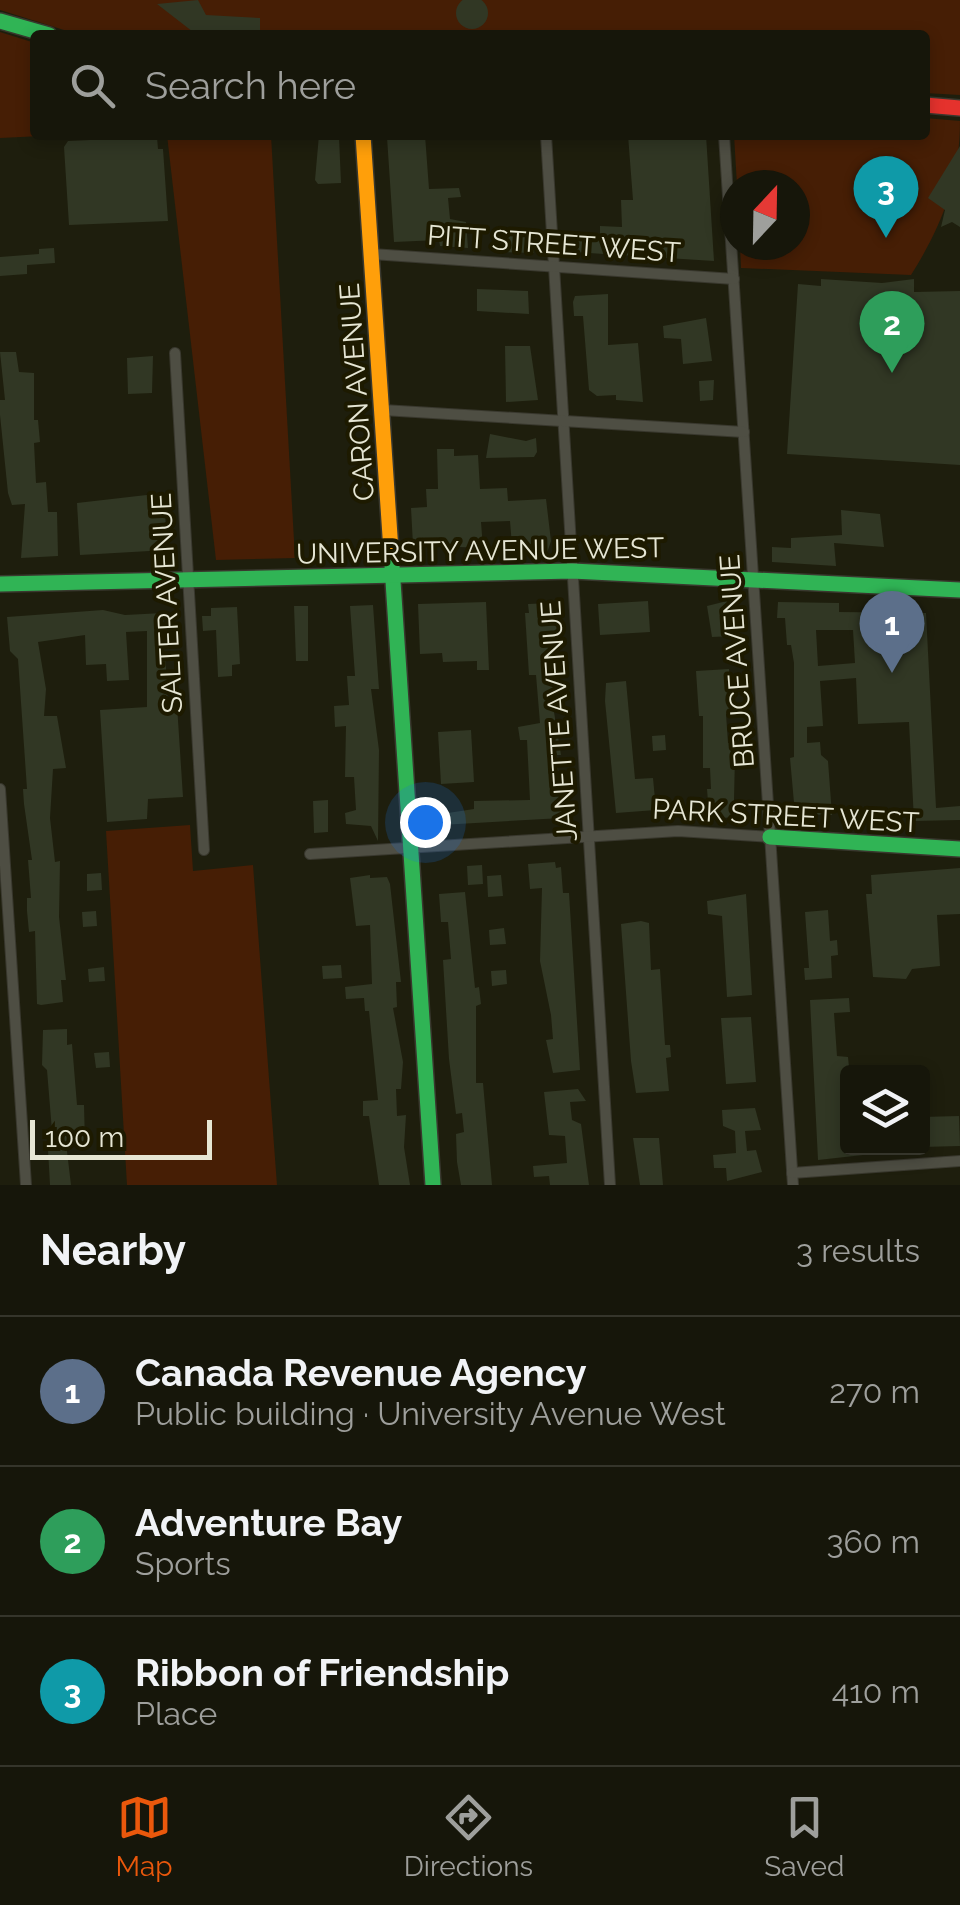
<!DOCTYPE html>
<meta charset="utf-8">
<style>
body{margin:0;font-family:Raleway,sans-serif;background:#1f1f13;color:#f1f3f6}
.controls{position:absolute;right:30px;bottom:30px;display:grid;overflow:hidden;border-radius:10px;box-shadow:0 5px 15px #0003}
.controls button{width:90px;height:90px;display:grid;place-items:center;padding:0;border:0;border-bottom:2px solid #35352b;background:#16160a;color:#f1f3f6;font:50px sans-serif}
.compass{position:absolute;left:720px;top:170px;width:90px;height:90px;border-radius:50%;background:#16160a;box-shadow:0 5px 15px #0003;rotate:22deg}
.scale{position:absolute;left:30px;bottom:25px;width:182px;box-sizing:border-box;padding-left:10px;border:5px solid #e6e6d4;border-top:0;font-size:28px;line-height:35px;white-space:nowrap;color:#e6e6d4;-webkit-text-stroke:8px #1d1a00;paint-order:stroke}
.you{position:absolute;left:425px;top:822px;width:35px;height:35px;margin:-25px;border:8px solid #fff;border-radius:50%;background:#1a73e8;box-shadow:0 0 0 15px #1a73e833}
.badge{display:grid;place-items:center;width:65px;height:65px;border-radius:50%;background:#ea580c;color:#fff;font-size:32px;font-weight:700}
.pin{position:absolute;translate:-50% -82px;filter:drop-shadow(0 2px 5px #0008)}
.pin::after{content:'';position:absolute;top:52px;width:35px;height:30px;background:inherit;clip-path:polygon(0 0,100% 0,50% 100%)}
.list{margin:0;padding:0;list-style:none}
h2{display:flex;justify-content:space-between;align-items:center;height:130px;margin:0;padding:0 40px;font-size:42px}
h2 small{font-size:32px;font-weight:400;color:#9e9f9c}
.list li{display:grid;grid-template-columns:65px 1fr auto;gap:30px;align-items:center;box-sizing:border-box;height:150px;padding:0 40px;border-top:2px solid #35352b}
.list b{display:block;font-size:38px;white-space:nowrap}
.list p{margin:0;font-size:32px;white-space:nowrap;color:#9e9f9c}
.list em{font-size:32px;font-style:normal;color:#9e9f9c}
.icon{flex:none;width:55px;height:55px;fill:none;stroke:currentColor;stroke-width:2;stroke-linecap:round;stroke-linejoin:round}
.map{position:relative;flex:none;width:960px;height:1185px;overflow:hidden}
.search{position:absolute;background:#16160a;box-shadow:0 5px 15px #0003;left:30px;right:30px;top:30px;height:110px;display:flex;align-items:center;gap:25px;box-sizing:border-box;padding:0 35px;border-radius:10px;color:#9e9f9c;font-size:38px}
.sheet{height:580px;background:#16160a}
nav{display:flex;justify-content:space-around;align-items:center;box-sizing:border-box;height:140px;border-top:2px solid #35352b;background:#16160a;font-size:28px;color:#9e9f9c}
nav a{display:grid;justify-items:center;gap:5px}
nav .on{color:#ea580c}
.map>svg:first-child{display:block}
</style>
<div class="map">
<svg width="960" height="1185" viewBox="0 0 960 1185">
<rect width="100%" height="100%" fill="#1e1e0d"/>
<g fill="#461e05">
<polygon points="0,0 960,0 960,95 925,93 925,35 80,35 0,10"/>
<polygon points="0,32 35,43 35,135 62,135 0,138"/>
<path d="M925 118 960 121C960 180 942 226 911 275L741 268 740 245H795V185H737L734 135H925Z"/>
<polygon points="167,135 271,135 295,558 216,560"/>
<polygon points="190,825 193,871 253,865 277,1185 127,1185 106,831"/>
</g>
<g fill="#313724" fill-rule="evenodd">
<circle cx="472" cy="13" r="16"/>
<polygon points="198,0 206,15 260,18 260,35 197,35 157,4"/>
<polygon points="319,135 339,137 341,183 318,184 315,180"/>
<polygon points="425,135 429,189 459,188 461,197 448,198 450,219 466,222 468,248 440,246 439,240 394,242 387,137"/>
<polygon points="628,135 706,135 714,261 573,252 573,234 600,235 600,226 622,227 621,200 633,200"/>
<polygon points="157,137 158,149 163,149 168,221 69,225 64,147 68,141"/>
<polygon points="960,146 960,227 952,222 941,227 945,210 928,198"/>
<polygon points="503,230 534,231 534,253 502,252"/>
<polygon points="54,248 55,263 27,265 27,274 0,276 0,257 39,254 39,249"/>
<polygon points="821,279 882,283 914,279 914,292 960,291 960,465 787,454 798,284 821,286"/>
<polygon points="477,289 528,291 529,314 477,311"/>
<polygon points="608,294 608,345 638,343 643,402 616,400 616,395 597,396 589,390 583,316 574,316 573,302 575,296"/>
<polygon points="706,318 712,361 683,364 681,339 664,338 663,326"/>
<polygon points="505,346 530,346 538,400 506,402"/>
<polygon points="0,352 16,352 19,372 34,373 34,420 38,420 40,442 34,443 36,483 46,482 48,512 57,512 58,556 21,558 25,504 12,505 8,493 0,415 0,400 5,400"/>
<polygon points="153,356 152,393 128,394 127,358"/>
<polygon points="714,380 713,400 700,401 699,381"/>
<polygon points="490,434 526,441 536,438 537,452 534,457 486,458"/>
<polygon points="437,449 454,449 454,456 478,455 480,489 507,488 508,501 546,499 551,541 547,553 542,543 512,546 510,521 481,522 483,548 413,545 411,508 427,507 426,489 438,489"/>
<polygon points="164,493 167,550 80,555 77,503"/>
<polygon points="841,510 880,514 884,547 834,543 836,566 772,562 772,547 791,548 791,538 842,535"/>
<polygon points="731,600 735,603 734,636 712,637 707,606"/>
<polygon points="648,601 650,632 600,635 598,604"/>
<polygon points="486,602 489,670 477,670 477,661 443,662 442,653 420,654 418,604"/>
<path d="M778 602 839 603V612L926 613 936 808 960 806V820L914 821 909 722 858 724 856 678 820 681 823 726 807 727V743L820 742 821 755 828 761 832 815 795 814 790 758 794 757V663L791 645H787L785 618H777ZM816 630H853L855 663 818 666Z"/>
<polygon points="552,603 556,604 559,674 542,675 559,688 561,711 554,712 561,755 557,755 562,818 441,825 441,814 474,809 474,801 530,800 527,740 520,740 518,727 540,723 536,675 529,675 525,613 529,613 528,604"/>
<polygon points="373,605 379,689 371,689 379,750 378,841 371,826 346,824 345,813 356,810 354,777 345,777 346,726 335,727 334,706 349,705 347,676 355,676 350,606"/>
<polygon points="294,606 308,606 308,661 296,661"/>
<polygon points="237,607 240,664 232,665 232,676 218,677 216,630 203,631 202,616 211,616 211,608"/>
<polygon points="103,610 125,615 163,613 168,705 177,705 183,797 148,799 147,819 107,822 100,710 147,707 147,631 126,632 129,680 107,681 106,664 86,665 85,635 38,642 46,689 44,716 57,716 66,768 53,769 50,818 55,862 60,861 59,917 66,980 61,980 63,1002 41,1005 37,1004 35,931 29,932 27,911 27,898 31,898 28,860 32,860 24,804 23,789 27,789 18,659 10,651 7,617"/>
<polygon points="729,669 731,714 726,714 728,743 733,743 735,756 734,800 738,800 739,817 720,818 704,815 703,802 708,802 707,789 711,789 710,768 703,768 703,716 699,716 696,671"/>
<polygon points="626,681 635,779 653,778 656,810 616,813 605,701 606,683"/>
<polygon points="471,730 474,782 441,784 438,732"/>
<polygon points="665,735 666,750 653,751 652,736"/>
<polygon points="328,800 328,832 314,833 313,801"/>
<polygon points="555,862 556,868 561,867 563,893 569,893 580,1070 553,1073 546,1040 553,1039 551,1015 540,961 542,888 530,889 528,864"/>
<polygon points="482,865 483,884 468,885 467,866"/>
<polygon points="960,868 960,914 937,915 940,966 912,969 906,979 873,977 866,894 872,894 871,875"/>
<polygon points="101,873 102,890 87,891 87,874"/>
<polygon points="370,875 370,878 387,877 390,884 401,982 396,982 397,1007 393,1008 403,1062 401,1089 396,1089 397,1116 406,1115 404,1147 410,1185 379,1185 369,1116 363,1116 363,1101 378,1100 369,1011 365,1011 364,998 346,999 345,987 372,984 370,925 356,926 350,878"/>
<polygon points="501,875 503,896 488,897 487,876"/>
<polygon points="465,892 475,988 479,987 481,1004 476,1006 476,1083 483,1083 492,1185 461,1185 457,1162 456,1134 464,1132 462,1113 456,1114 449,1059 443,960 451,959 448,922 441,922 439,894"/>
<polygon points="746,894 752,995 727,997 722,916 708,914 707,901"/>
<polygon points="828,910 830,941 837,940 838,955 831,956 832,978 805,980 804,968 809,968 805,912"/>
<polygon points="96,911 97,926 83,927 82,912"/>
<polygon points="641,921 649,923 651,970 660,969 665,1045 670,1045 671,1057 666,1058 669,1091 636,1093 631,1061 621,924"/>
<polygon points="504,928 506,944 490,945 489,930"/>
<polygon points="341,965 342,978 323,979 322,966"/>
<polygon points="104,967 105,981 89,982 88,969"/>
<polygon points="506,970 507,984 492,986 491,971"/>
<polygon points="849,998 850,1012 834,1013 837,1056 848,1057 849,1067 843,1073 848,1126 840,1126 842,1148 872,1148 872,1154 818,1160 810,1000"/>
<polygon points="751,1017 756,1082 726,1084 721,1018"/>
<polygon points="67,1029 67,1045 72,1044 77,1105 84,1105 85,1143 66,1143 71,1185 50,1185 47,1132 52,1131 47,1070 42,1065 43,1030"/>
<polygon points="109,1052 110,1067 96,1068 94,1053"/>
<polygon points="578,1089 586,1101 570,1102 572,1120 581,1124 589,1185 550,1185 549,1176 534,1177 533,1166 567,1163 565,1136 549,1135 544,1092"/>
<polygon points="755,1108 761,1130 745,1131 747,1151 756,1150 762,1172 727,1181 726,1168 714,1168 713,1155 736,1153 735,1131 723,1126 722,1110"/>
<polygon points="959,1116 960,1146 922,1147 922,1117"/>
<polygon points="633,1138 659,1138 663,1185 640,1185"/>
</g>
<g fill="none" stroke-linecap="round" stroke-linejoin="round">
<defs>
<g id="street">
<polyline points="546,135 610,1185"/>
<polyline points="724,135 793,1185"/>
<polyline points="372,254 734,279"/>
<polyline points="175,353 204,850"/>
<polyline points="383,410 744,432"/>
<polyline points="0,789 26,1185"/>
<polyline points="310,854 678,831 770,837"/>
<polyline points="792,1173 960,1161"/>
</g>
<g id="fast">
<polyline points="0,21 49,35"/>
<polyline points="391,551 433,1185"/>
<polyline points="0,584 572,571 960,590"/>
<polyline points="770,837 960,849"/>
</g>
<polyline id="slow" points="363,135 391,551"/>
<polyline id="jam" points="925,105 960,108"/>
</defs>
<use href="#street" stroke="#39382e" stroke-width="12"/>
<use href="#fast" stroke="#39382e" stroke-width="18"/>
<use href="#slow" stroke="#39382e" stroke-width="18"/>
<use href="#jam" stroke="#39382e" stroke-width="18"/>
<use href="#street" stroke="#4e4e43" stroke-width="10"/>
<use href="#fast" stroke="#30b455" stroke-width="15"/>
<use href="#slow" stroke="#ff9f0a" stroke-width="15"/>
<use href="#jam" stroke="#e5322d" stroke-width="15"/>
</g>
<g text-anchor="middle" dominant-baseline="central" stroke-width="8" stroke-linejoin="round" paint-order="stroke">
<g font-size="28" fill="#e6e6d4" stroke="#1d1a00">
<text transform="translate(554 244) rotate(4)">PITT STREET WEST</text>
<text transform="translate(357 392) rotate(-94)">CARON AVENUE</text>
<text transform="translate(480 551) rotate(-1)">UNIVERSITY AVENUE WEST</text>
<text transform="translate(167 603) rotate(-93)">SALTER AVENUE</text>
<text transform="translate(737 661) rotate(-94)">BRUCE AVENUE</text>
<text transform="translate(559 721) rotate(-94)">JANETTE AVENUE</text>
<text transform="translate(786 816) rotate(3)">PARK STREET WEST</text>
</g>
</g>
</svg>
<div class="controls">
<button><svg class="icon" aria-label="layers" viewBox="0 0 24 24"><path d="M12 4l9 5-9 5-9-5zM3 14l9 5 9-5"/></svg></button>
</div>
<svg class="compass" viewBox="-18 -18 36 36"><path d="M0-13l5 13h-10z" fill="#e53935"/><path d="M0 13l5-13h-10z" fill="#9e9f9c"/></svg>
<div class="scale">100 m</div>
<div class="you"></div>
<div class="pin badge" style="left:892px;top:673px;background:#5c6f8a">1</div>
<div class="pin badge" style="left:892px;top:373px;background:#2e9e5b">2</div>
<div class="pin badge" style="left:886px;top:238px;background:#0f9aa8">3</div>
<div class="search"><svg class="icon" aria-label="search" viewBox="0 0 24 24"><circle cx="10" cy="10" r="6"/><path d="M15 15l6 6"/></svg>Search here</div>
</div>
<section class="sheet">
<h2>Nearby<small>3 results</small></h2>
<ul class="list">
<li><span class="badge" style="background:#5c6f8a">1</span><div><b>Canada Revenue Agency</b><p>Public building · University Avenue West</p></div><em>270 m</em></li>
<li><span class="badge" style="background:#2e9e5b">2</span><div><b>Adventure Bay</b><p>Sports</p></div><em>360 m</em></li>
<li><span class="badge" style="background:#0f9aa8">3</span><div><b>Ribbon of Friendship</b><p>Place</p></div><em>410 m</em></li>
</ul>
</section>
<nav>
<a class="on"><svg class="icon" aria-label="map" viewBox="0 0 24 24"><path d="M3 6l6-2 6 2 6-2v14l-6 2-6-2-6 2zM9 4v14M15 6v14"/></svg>Map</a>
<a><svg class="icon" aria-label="directions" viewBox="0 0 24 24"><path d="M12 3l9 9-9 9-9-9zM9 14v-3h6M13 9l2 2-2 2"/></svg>Directions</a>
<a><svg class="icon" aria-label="saved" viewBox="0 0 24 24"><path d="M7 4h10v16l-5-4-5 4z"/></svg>Saved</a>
</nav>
